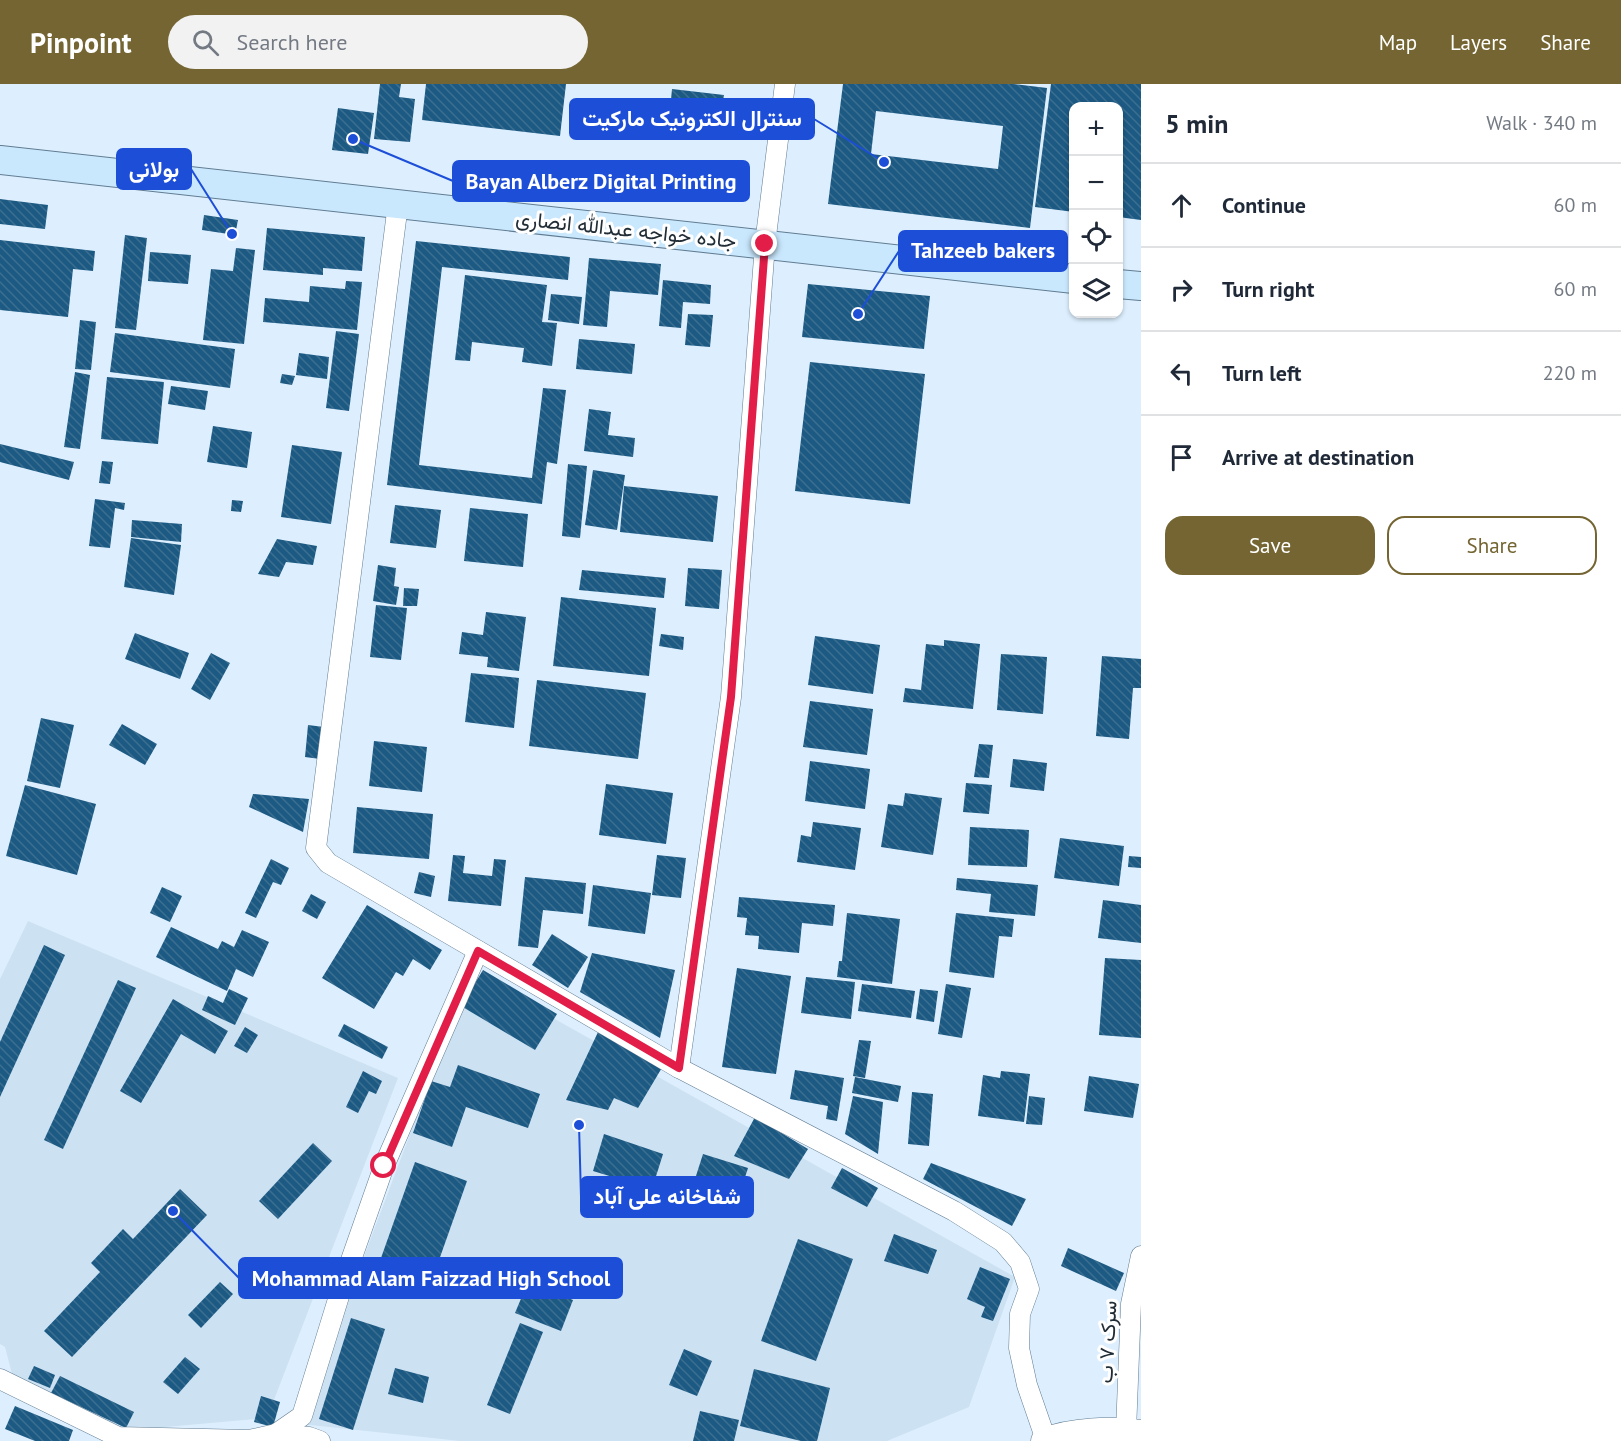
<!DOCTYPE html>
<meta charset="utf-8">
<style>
body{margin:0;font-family:"PT Sans",Vazirmatn,sans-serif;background:#f2f2f3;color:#1f2937}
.controls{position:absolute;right:18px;top:18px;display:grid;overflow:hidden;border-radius:12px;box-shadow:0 2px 4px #0004}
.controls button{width:54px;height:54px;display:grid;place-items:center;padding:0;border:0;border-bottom:2px solid #e0e1e3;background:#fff;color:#1f2937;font:30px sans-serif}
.stop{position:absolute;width:18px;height:18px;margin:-14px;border:4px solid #e11d48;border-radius:50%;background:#fff}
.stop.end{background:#e11d48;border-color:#fff;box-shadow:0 2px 6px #0008}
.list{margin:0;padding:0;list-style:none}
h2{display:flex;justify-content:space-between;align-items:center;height:78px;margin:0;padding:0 24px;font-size:26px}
h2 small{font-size:20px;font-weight:400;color:#747a83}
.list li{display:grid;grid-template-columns:39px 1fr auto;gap:18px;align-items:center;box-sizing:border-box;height:84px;padding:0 24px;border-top:2px solid #e0e1e3}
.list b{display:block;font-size:22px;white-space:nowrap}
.list em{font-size:20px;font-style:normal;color:#747a83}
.actions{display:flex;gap:12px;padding:18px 24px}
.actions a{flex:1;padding:14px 0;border:2px solid #746532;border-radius:18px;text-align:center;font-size:21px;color:#746532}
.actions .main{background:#746532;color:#fff}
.icon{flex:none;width:33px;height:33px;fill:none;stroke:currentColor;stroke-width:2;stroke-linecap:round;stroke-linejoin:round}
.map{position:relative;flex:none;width:1141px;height:1357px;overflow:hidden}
header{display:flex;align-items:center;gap:36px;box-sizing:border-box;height:84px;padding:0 30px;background:#746532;color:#fff}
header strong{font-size:28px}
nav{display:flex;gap:33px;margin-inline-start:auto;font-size:21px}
.search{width:420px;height:54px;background:#f2f2f3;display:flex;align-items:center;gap:15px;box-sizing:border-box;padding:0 21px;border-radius:33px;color:#747a83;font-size:22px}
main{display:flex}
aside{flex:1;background:#fff}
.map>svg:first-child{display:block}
</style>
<header>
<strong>Pinpoint</strong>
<div class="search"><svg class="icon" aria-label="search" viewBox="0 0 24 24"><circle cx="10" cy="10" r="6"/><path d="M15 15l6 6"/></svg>Search here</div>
<nav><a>Map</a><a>Layers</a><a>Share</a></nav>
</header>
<main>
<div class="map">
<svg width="1141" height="1357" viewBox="0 0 1141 1357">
<defs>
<pattern id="building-back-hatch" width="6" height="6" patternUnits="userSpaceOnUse" patternTransform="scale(1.5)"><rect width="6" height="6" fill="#1c5983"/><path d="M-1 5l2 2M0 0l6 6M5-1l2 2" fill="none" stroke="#3c6e90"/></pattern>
</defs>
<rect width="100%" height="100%" fill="#ddeffe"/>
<g fill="#cce1f2">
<polygon points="28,837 398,994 267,1334 120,1347 12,1290 5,1263 0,1260 0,895"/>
<polygon points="471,888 1015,1193 969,1323 887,1357 460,1357 301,1340"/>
</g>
<g fill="url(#building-back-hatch)" fill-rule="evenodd">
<polygon points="380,0 401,0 399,13 415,15 410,58 374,55"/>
<polygon points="426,0 566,0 560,52 422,36"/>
<path d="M843 0H1013L1047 4 1030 144 828 120ZM876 27 1003 42 998 85 871 70Z"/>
<polygon points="1051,0 1141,0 1141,136 1118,133 1118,22 1074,22 1074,128 1035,123"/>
<polygon points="672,5 724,11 719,45 681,41 682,28 670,26"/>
<polygon points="338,24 374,29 368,70 332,66"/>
<polygon points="0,115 48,121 45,145 0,140"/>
<polygon points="204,131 238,136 235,151 202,146"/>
<polygon points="267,144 365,153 362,187 323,184 323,191 263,186"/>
<polygon points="125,151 147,154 136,246 115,244"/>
<polygon points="0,156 95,167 93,187 73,185 68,233 0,226"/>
<polygon points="416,157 570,173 568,196 442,183 419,381 532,394 543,304 566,306 557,380 547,378 542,420 387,401"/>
<polygon points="236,164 255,166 244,260 203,256 211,185 233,187"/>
<polygon points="150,168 191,171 188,200 148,197"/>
<polygon points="589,174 661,180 658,211 610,207 607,243 583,241"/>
<polygon points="465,191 547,201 542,238 557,239 552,282 522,278 524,264 472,258 470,277 455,276"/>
<polygon points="663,196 711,201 710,220 683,218 681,244 659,242"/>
<polygon points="346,197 362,198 357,246 263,238 265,214 309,218 310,202 345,205"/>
<polygon points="808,200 930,212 924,265 802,253"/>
<polygon points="551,210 582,213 579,240 548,236"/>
<polygon points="688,230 713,231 710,263 685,261"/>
<polygon points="80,236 96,238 91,286 75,285"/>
<polygon points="336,247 359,250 349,327 326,324"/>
<polygon points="115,249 235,265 230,304 110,288"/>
<polygon points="579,255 635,260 632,290 576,285"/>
<polygon points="299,269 329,273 327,295 296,291"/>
<polygon points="810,278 925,290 910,420 795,407"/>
<polygon points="75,288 90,291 80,365 64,363"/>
<polygon points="282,290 295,292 292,301 280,299"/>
<polygon points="107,293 164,298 158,360 101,355"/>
<polygon points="171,302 208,307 205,326 168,320"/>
<polygon points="589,325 611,328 608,351 635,354 633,373 584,367"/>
<polygon points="213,342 252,348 247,384 207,378"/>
<polygon points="0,360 74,378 69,396 0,378"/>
<polygon points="292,361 342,368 331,440 281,433"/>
<polygon points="102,377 113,378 110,400 99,399"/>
<polygon points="568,380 587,382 580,454 562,452"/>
<polygon points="593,386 625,391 617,446 585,441"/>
<polygon points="624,402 718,412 713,458 620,448"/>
<polygon points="95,415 125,419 124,426 115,424 110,464 89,462"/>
<polygon points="232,416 243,417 241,428 231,427"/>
<polygon points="395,421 441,426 436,464 390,459"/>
<polygon points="470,424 528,430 523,483 464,477"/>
<polygon points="132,436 182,440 181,458 131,453"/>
<polygon points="131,454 181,461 174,511 124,503"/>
<polygon points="277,455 317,462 313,481 286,478 279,493 258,490"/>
<polygon points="378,481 396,484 394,502 399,503 396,521 373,517"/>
<polygon points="688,484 722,486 719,525 685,522"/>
<polygon points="582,486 666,494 664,514 579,506"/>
<polygon points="404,504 419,505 417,522 403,522"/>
<polygon points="561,513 656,524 649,592 553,582"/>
<polygon points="376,521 407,524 401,576 370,573"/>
<polygon points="486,528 526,533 519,587 487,583 488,573 459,570 462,548 483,551"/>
<polygon points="135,549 189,569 180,595 125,575"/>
<polygon points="661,550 684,553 683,566 659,562"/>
<polygon points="815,552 880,561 873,610 808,601"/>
<polygon points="944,556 980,560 973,625 903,618 905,604 921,606 926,560 944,562"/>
<polygon points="211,569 230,579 210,616 191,605"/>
<polygon points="1001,570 1047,573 1043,630 997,626"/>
<polygon points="1102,572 1141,575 1141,604 1133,604 1129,655 1096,652"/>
<polygon points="471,589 519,594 514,644 465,638"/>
<polygon points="537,596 646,609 638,675 529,662"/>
<polygon points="810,617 873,625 867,671 803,663"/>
<polygon points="41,634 74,641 60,704 27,697"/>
<polygon points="122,640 157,660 145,681 109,661"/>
<polygon points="308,641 324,643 320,675 305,673"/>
<polygon points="374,657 427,663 422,708 369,702"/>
<polygon points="979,660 993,661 989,694 974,693"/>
<polygon points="1013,675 1047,679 1044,707 1010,703"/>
<polygon points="810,677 870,685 865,725 805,717"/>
<polygon points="966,699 992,701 989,730 963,728"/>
<polygon points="606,700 673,709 666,760 599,751"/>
<polygon points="25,701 96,720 77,791 6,772"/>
<polygon points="905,709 942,714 933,771 881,763 888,720 903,722"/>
<polygon points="253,710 309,715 303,748 249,723"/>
<polygon points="357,723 433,730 429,775 353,769"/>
<polygon points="813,738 861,744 855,786 797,778 801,751 811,753"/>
<polygon points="970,743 1029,746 1027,783 968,781"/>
<polygon points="1060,754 1124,762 1119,802 1054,794"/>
<polygon points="453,771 465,772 463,789 492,792 494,775 506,776 501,822 448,817"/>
<polygon points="657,771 686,774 681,814 652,811"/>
<polygon points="1129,772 1141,773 1141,784 1128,783"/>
<polygon points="271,775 289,784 281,801 273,798 256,834 245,829"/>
<polygon points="419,788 435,792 431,813 414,809"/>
<polygon points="525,793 586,799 583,830 543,826 538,864 518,862"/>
<polygon points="957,794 1038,801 1035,832 989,828 991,810 956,806"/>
<polygon points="593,801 651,809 645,850 588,842"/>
<polygon points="162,803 182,812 170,838 150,829"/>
<polygon points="311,810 326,818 317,835 302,827"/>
<polygon points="739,813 835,821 833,842 802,839 799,869 758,865 759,852 745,851 747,834 737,833"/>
<polygon points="1103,816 1141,821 1141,859 1098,854"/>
<polygon points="367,821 442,866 430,886 413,875 403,892 396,888 374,925 322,894"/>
<polygon points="847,829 900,835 892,900 837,893 839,877 842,877"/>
<polygon points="956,829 1014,835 1012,853 999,852 994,894 949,888"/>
<polygon points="171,843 218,865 222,857 234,863 242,846 269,858 253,893 236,885 227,907 156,873"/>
<polygon points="552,850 588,873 568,904 532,881"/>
<polygon points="44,861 65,871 0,1013 0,958"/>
<polygon points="592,869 675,886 660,954 580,908"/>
<polygon points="1105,874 1141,876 1141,954 1099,951"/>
<polygon points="737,884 791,892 776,990 722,983"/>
<polygon points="483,886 557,930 535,966 461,922"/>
<polygon points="806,893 855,898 851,935 801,929"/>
<polygon points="118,896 136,904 63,1065 44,1056"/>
<polygon points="862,900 915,907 911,934 858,927"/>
<polygon points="946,900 971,904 962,954 938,950"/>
<polygon points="229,905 248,914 235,941 202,926 208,912 223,919"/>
<polygon points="920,905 938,907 934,938 916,935"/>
<polygon points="173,915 228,947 215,970 181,950 141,1019 120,1007"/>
<polygon points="344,940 388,963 382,975 338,952"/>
<polygon points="245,943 258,951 247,969 234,962"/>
<polygon points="599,946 663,982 638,1024 614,1014 608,1026 566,1016"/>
<polygon points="859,956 871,957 865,994 853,992"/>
<polygon points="458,981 540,1010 528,1044 466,1023 452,1063 413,1049 431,997 450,1003"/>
<polygon points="795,986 844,994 837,1037 826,1035 828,1022 790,1015"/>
<polygon points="363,987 382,997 376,1010 369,1007 358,1029 346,1023"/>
<polygon points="1001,987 1030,990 1024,1038 978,1032 983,991 1000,994"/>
<polygon points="1089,992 1139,1000 1133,1034 1084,1027"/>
<polygon points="855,993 901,1002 898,1018 852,1009"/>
<polygon points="912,1008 933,1010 929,1062 908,1060"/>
<polygon points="853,1012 883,1018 878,1070 845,1050"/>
<polygon points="1029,1012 1045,1014 1042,1041 1026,1040"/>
<polygon points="755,1033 808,1065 789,1095 734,1072"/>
<polygon points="604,1050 663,1070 652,1105 593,1087"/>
<polygon points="313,1059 332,1077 278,1135 259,1117"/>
<polygon points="703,1070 748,1084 740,1109 695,1095"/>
<polygon points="415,1078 467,1097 433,1193 381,1174"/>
<polygon points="931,1079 1026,1115 1012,1142 923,1095"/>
<polygon points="842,1084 878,1104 867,1123 831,1104"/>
<polygon points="180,1105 207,1131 72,1273 44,1247 100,1188 91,1179 123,1145 133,1155"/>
<polygon points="894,1150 937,1166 928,1190 884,1177"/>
<polygon points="798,1155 853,1175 816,1277 761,1257"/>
<polygon points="1068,1164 1124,1189 1116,1207 1061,1182"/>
<polygon points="980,1183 1010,1195 993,1237 981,1233 985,1223 967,1215"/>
<polygon points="220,1198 233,1210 201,1244 188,1231"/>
<polygon points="528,1198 573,1216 561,1247 515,1229"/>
<polygon points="351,1234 385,1245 353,1346 319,1335"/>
<polygon points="520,1239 543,1248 510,1330 487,1321"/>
<polygon points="684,1265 712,1277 697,1312 669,1301"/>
<polygon points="185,1273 200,1285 178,1310 163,1298"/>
<polygon points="34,1282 55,1291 50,1304 28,1295"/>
<polygon points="395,1284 429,1293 423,1319 388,1310"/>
<polygon points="754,1285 830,1304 817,1357 801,1357 740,1342"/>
<polygon points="60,1292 134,1328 126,1344 51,1309"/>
<polygon points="261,1312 280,1318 273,1343 254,1338"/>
<polygon points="15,1322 73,1346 69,1357 35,1357 5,1345"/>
<polygon points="700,1327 739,1336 734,1357 693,1357"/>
</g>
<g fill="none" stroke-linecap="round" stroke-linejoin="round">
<defs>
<g id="minor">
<polyline points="398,120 316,764 328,779 679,984 954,1127 1003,1158 1020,1178 1029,1205 1020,1230 1019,1264 1027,1301 1046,1356"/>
<polyline points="679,984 731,613 765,160 785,0"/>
<polyline points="0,1295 118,1353 249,1356 276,1350 309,1353 320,1357"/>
<polyline points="1126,1347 1131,1220 1141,1172"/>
<polyline points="276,1350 302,1332 344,1196 384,1082 478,867"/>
</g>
<path id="tertiary" d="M1044 1357C1073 1346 1110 1345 1141 1349"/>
<g id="secondary">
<polyline points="0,76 1074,195"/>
<polyline points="1118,200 1141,202"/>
</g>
</defs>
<use href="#minor" stroke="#617c92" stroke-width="21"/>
<use href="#tertiary" stroke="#617c92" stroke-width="27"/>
<use href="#secondary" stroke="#617c92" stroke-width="30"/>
<use href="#minor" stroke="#fff" stroke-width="20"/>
<use href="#tertiary" stroke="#fff" stroke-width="26"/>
<use href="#secondary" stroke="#c9e8fe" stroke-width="28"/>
</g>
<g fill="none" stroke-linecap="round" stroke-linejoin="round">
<polyline stroke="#e11d48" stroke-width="8" points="384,1082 478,867 679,984 731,613 765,160"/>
</g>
<g text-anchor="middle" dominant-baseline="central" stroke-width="6" stroke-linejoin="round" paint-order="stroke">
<g font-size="21" fill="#222d36" stroke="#fff">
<text transform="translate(626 145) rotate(6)">جاده خواجه عبدالله انصاری</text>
<text transform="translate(1107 1258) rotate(-87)">سرک ۷ ب</text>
</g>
</g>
<path fill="none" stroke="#1d4ed8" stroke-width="2" d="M884 78L814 35M232 150L191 85M353 55L453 97M858 230L899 167M579 1041L581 1113M173 1127L239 1194"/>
<g fill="#1d4ed8" stroke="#fff" stroke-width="2">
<circle cx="884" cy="78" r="6"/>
<circle cx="232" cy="150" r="6"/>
<circle cx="353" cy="55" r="6"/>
<circle cx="858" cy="230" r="6"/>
<circle cx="579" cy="1041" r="6"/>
<circle cx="173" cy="1127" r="6"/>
</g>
<g fill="#1d4ed8" stroke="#1d4ed8" stroke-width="2">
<rect x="570" y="15" width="244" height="40" rx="6"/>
<rect x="117" y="65" width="74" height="40" rx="6"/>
<rect x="453" y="77" width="296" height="40" rx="6"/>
<rect x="899" y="147" width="168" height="40" rx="6"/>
<rect x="581" y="1093" width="172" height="40" rx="6"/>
<rect x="239" y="1174" width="383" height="40" rx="6"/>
</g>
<g font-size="22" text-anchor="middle" font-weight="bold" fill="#fff">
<text x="692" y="42">سنترال الکترونیک مارکیت</text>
<text x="154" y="93">بولانی</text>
<text x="601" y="105">Bayan Alberz Digital Printing</text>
<text x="983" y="174">Tahzeeb bakers</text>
<text x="667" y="1120">شفاخانه علی آباد</text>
<text x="431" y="1202">Mohammad Alam Faizzad High School</text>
</g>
</svg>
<div class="controls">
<button>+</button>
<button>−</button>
<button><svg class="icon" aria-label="locate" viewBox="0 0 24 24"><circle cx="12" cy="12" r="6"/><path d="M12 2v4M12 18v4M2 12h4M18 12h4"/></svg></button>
<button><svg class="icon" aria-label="layers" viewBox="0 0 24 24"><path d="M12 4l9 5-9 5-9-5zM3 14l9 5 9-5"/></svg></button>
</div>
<div class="stop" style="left:384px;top:1082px"></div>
<div class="stop end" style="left:765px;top:160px"></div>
</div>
<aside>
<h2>5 min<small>Walk · 340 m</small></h2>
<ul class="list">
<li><svg class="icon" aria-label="ahead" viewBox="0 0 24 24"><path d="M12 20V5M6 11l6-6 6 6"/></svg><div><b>Continue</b></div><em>60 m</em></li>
<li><svg class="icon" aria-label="right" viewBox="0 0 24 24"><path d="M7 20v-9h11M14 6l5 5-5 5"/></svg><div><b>Turn right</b></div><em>60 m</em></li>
<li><svg class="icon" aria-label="left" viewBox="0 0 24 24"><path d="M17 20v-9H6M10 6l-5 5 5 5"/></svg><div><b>Turn left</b></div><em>220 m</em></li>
<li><svg class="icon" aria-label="arrive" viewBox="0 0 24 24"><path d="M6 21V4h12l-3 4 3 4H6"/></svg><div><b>Arrive at destination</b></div></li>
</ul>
<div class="actions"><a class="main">Save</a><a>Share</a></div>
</aside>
</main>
